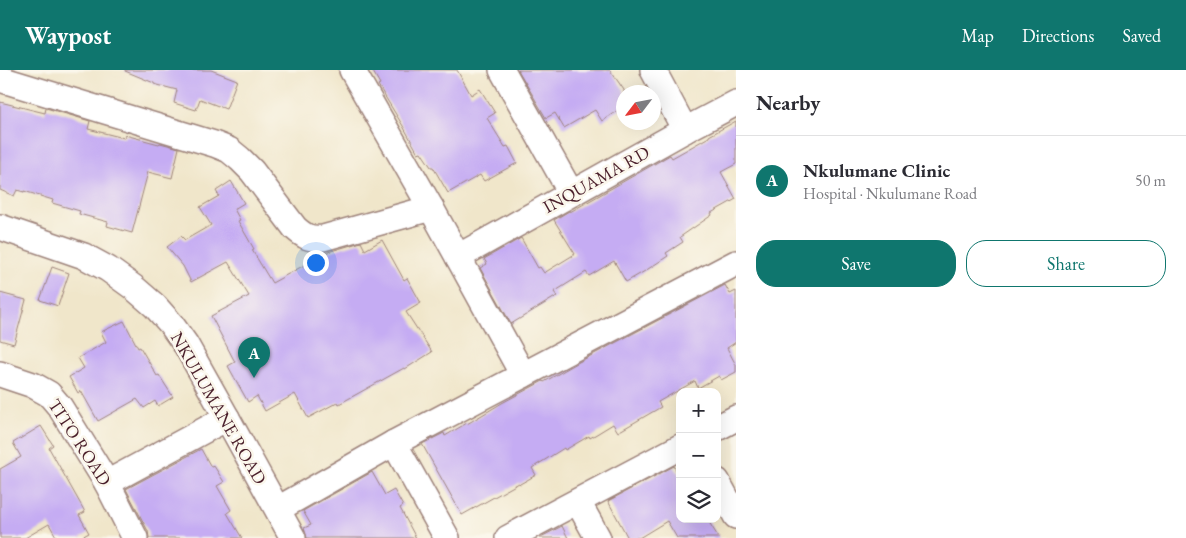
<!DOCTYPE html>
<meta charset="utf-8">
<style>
body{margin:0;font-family:"EB Garamond",serif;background:#f7f7f7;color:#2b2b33}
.controls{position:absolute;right:15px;bottom:15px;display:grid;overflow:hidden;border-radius:10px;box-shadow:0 5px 20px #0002}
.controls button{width:45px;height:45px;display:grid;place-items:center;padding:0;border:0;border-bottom:1px solid #e1e1e2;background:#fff;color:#2b2b33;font:25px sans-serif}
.compass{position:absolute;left:616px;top:15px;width:45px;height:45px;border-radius:50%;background:#fff;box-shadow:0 5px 20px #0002;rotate:238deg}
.you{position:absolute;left:315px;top:192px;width:18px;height:18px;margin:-12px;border:4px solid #fff;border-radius:50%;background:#1a73e8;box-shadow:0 0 0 8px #1a73e833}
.badge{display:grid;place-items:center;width:32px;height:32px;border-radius:50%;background:#0f766e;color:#fff;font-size:16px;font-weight:700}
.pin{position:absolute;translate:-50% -41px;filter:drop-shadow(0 1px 2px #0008)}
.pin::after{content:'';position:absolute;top:26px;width:18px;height:15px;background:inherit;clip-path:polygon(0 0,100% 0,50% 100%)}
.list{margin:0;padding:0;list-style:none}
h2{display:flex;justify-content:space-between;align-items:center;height:65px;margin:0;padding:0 20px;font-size:21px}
h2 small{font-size:16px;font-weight:400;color:#7c7c81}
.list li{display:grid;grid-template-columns:32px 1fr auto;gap:15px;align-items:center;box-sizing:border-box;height:90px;padding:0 20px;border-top:1px solid #e1e1e2}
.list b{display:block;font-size:19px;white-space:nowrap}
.list p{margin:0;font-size:16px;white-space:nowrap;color:#7c7c81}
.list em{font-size:16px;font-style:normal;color:#7c7c81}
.actions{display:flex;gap:10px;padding:15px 20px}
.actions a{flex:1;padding:11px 0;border:1px solid #0f766e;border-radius:20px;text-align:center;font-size:18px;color:#0f766e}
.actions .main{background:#0f766e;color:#fff}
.icon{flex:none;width:28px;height:28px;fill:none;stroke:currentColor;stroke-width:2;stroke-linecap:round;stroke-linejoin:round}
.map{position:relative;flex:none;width:736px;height:468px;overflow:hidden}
header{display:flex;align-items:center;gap:30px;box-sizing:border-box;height:70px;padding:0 25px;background:#0f766e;color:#fff}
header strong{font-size:24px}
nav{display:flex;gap:28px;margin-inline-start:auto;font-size:18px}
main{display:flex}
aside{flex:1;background:#fff}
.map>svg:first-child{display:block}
</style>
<header>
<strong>Waypost</strong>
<nav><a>Map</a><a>Directions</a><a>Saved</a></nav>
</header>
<main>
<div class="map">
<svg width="736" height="468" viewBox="0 0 736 468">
<rect width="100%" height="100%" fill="#fbf7ec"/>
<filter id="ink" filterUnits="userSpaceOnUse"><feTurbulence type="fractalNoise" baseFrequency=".02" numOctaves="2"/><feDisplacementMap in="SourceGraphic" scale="10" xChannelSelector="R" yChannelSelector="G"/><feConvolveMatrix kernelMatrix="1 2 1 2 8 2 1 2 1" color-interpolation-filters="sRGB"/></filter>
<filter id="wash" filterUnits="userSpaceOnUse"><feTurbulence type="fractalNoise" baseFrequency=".0096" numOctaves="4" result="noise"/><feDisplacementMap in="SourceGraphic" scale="20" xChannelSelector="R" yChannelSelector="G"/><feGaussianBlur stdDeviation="1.12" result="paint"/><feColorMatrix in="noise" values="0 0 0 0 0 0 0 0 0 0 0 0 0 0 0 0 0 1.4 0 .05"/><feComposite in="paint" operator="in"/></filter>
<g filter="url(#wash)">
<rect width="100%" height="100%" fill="#f0e6ca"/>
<g id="blocks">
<g fill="#c5acf3">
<polygon points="125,0 211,0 237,10 226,39 200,29 196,40 174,33 177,20 154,14 154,13 125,1"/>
<polygon points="372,0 457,0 471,25 480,19 495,43 487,48 505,77 508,76 517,93 484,111 480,105 448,123 433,97 431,97 421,82 418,83 403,56 378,15 380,14"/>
<polygon points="518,0 610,0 624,20 624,36 602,51 595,40 564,58 555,43 546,48"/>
<polygon points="0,32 45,43 46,38 90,51 88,59 124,68 125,65 159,74 160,73 179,78 172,108 148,102 132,163 107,156 108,152 79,144 80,141 52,133 53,130 24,121 24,122 17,120 14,126 0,120"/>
<polygon points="736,51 736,94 721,102 736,129 711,143 712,145 680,167 683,172 666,183 668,186 645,201 626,212 614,191 589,206 586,202 554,222 557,226 511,254 480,198 487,194 484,189 521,168 538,198 540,197 544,203 575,184 554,150 569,141 570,142 670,85 672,88 709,67 709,66"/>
<polygon points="231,111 244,133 234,139 240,150 238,151 254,179 252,180 272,213 328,182 361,172 365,180 382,170 404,210 407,208 421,233 406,242 432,282 405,299 404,298 339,334 338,332 308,348 295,324 265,341 257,326 248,332 228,296 235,292 211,246 249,226 228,192 191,212 183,196 167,177 181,166 185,170 211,155 200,137 219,126 216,121"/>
<polygon points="52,197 69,203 58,236 40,230"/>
<polygon points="725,215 730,224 736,221 736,272 727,278 736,295 736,302 721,310 719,306 698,318 695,311 658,332 661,337 618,362 613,354 590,368 589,366 565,380 564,378 532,398 536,405 520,414 519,413 462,445 422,374 444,363 445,366 467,353 467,354 502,333 543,311 544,312 577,293"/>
<polygon points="0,223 26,230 14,274 0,270"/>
<polygon points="124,251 138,278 140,277 157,306 159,305 173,327 158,336 155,331 144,338 137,329 98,351 81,321 78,323 69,307 84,298 78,288 106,272 101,262"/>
<polygon points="41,356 53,375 49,378 85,442 79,445 89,463 80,468 57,468 49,454 25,468 0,468 0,399 21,387 13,373"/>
<polygon points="201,379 211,397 214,396 224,412 217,416 231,440 227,443 242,468 149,468 148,461 126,419"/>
<polygon points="674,396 680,406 680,449 707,449 719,468 677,468 667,451 639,468 628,468 608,431"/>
<polygon points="372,402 385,425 394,420 403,436 400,438 416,468 307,468 304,458 311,455 303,441"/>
<polygon points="562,456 568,468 539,468"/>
</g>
</g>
</g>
<g filter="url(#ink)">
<use href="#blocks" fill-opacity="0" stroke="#9d827a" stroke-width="1"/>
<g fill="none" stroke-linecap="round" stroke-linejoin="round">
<defs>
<g id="minor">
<polyline points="352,0 431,138 523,305"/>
<polyline points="502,0 571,123"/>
<polyline points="653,0 685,60"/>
<path d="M0 9 214 74 229 80 240 89 252 101 295 158C305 167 309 169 323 168L431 138"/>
<polyline points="0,157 84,186 108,199 133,217 155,236 171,254 186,275 227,348 293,468"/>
<polyline points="458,187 685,60 736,33"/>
<polyline points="0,304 33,315 49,324 60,337 107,413 135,468"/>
<polyline points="717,358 736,348"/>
<polyline points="394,373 447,468"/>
<polyline points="717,411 736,446"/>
<polyline points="107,413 227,348"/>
<polyline points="578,432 598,468"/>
<polyline points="278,439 394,373 736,193"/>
<polyline points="508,468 680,377"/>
</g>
</defs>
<use href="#minor" stroke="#9d827a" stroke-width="28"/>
<use href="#minor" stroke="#fff" stroke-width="25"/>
</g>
</g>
<g text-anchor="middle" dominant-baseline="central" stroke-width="5" stroke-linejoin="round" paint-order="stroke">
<g font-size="18" fill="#4a1f2b" stroke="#fbf7ec">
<text transform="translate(596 109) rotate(-29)">INQUAMA RD</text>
<text transform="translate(219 338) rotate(60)">NKULUMANE ROAD</text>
<text transform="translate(80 372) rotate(57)">TITO ROAD</text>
</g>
</g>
</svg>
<div class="controls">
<button>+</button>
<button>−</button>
<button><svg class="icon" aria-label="layers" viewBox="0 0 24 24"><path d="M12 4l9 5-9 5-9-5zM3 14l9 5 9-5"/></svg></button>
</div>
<svg class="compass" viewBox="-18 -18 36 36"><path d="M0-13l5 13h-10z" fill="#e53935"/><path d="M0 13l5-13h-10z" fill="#7c7c81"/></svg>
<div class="you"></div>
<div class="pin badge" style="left:254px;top:308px">A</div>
</div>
<aside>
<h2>Nearby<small></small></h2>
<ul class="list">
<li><span class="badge">A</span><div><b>Nkulumane Clinic</b><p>Hospital · Nkulumane Road</p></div><em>50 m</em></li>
</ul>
<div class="actions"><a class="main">Save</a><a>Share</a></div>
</aside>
</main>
